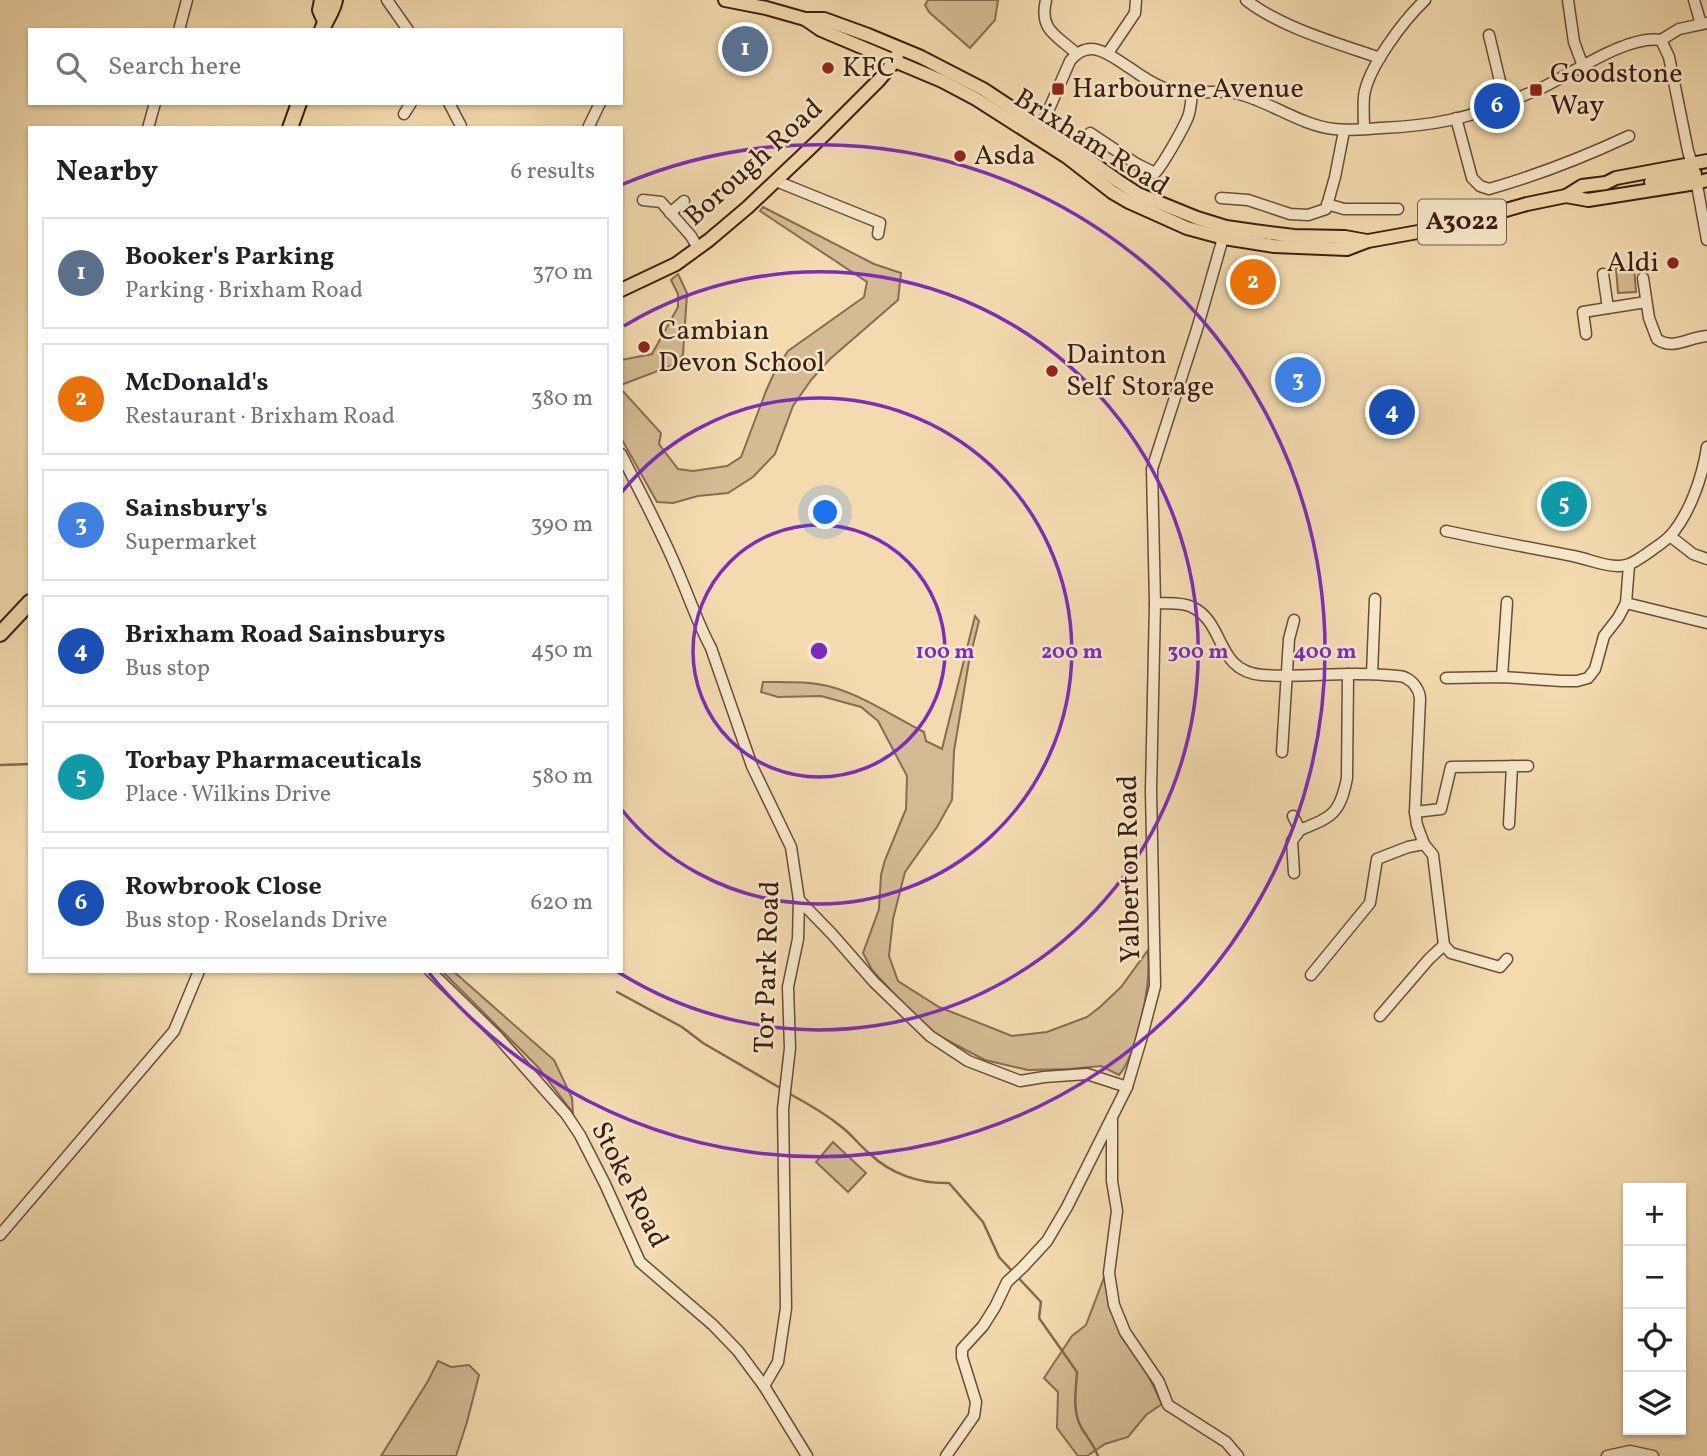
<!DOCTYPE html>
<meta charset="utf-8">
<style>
body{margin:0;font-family:Vollkorn,serif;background:#f6f6f6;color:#202124}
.controls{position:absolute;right:21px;bottom:21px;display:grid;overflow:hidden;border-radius:0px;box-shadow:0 2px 5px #0004}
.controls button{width:63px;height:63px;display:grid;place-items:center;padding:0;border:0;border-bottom:2px solid #e0e0e0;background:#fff;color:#202124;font:35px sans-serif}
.you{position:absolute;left:826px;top:513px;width:24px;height:24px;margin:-18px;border:5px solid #fff;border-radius:50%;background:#1a73e8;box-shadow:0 0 0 10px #1a73e833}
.badge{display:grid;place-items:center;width:46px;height:46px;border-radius:50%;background:#7c3aed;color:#fff;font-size:23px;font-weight:700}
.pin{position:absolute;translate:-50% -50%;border:4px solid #fff;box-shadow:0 2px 7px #0006}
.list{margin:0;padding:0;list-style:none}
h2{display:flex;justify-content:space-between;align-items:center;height:91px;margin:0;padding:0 28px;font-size:30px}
h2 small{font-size:23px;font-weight:400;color:#757577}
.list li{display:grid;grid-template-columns:46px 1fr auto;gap:21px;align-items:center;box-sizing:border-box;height:112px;margin:0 14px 14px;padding:0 14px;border:2px solid #e0e0e0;border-radius:0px}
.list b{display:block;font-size:26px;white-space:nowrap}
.list p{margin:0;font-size:23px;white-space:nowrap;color:#757577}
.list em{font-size:23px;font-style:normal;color:#757577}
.icon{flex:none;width:38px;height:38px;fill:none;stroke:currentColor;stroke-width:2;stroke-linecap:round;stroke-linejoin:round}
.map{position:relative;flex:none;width:1707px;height:1456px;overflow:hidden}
.search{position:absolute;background:#fff;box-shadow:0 2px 5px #0004;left:28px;top:28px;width:595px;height:77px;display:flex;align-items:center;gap:18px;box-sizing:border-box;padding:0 24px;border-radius:0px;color:#757577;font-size:26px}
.panel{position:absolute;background:#fff;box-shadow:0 2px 5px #0004;left:28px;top:126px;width:595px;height:847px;border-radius:0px}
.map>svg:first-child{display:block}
</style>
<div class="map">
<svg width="1707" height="1456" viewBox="0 0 1707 1456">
<rect width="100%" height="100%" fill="#f3dbaf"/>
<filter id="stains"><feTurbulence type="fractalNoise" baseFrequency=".00286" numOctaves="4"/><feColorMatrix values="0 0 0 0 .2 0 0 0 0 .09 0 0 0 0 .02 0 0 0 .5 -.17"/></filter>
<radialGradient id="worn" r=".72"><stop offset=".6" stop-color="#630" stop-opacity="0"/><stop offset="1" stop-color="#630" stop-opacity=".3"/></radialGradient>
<g fill="#d4bb94" stroke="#886c52" stroke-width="2">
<polygon points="928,0 998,0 995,20 970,48 929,12 925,5"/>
<polygon points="763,207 874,264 901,273 898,300 830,359 811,380 793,406 775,454 753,477 728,493 698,496 673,503 657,502 621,438 621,389 661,433 659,444 678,469 693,471 727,466 741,457 766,391 775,371 788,351 864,297 867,282 760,211"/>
<polygon points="1634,267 1636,292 1618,293 1616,268"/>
<polygon points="678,274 687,293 683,355 671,366 621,385 621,360 652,354 678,307 678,294 671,280"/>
<path d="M975 616 979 621 969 661 954 751 952 800 937 827 905 872 893 919 889 956 898 981 939 1007 1012 1036 1047 1032 1087 1017 1100 1007 1121 987 1148 950C1148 959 1149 969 1148 978 1146 1002 1135 1057 1119 1075L1101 1066 1069 1069 1028 1070 985 1060 937 1035 908 1009 872 970 863 953 879 909 881 875 885 860 906 809 907 776 878 721 861 707 821 696 778 697 761 692 763 682C786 682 812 681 835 688 865 697 896 718 924 732L926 741 942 749Z"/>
<polygon points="442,971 453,971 554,1060 572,1098 573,1113 538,1067"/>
<polygon points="833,1142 866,1173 848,1192 816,1162"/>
<polygon points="1105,1275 1110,1305 1121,1336 1147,1373 1162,1404 1146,1415 1128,1437 1105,1444 1087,1456 1078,1456 1057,1428 1058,1392 1044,1378 1072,1336 1086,1325"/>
<polygon points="438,1361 451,1367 469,1365 479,1375 467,1422 456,1456 381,1456 428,1381"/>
</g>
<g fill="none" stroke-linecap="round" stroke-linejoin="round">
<g stroke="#85684f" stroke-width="2.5">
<polyline points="0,765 30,764"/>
<polyline points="617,992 682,1027 703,1043 782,1089"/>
<path d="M788 1093C807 1103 826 1114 843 1128 853 1136 860 1146 870 1154 891 1174 920 1184 949 1183L983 1222 999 1257 1041 1302 1039 1318 1077 1372C1076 1390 1072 1410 1081 1427 1087 1437 1094 1445 1098 1456"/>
</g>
<defs>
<g id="minor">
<polyline points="387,0 408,30"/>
<path d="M1046 0C1039 30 1056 35 1076 53"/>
<path d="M1246 0C1282 28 1337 43 1380 58"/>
<polyline points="1568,0 1574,42 1583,66"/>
<polyline points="1694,0 1701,24"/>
<polyline points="179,30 187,0"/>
<polyline points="1489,35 1505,102"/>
<polyline points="1661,40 1679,29 1707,23"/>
<polyline points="1108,53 1135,13 1136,0"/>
<polyline points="449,103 461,126"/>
<polyline points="404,114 411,103"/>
<path d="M1456 118 1472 178 1480 186 1489 189C1538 175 1582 158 1629 136"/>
<polyline points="148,128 155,103"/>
<polyline points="588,128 600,103"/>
<path d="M1364 129C1364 119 1363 107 1364 96 1368 67 1404 20 1425 0"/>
<path d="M1036 131 1046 116 1070 61C1090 36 1111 56 1130 68 1141 76 1154 84 1166 89 1189 98 1212 88 1235 93 1268 100 1299 125 1334 129 1349 131 1365 129 1381 128 1404 127 1427 125 1450 120 1479 114 1507 102 1535 91 1568 77 1626 34 1661 40L1669 57 1688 151 1695 174 1707 240"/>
<path d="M1090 133 1135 163 1155 173C1164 163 1183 129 1188 117 1191 109 1191 101 1192 93"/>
<polyline points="776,181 880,223 878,234"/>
<polyline points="1221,198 1248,200 1290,214 1308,215 1326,209 1335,177 1344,131"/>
<polyline points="643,200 661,202 691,236 698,248"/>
<polyline points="1327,204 1344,209 1398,209"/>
<polyline points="670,213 684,201"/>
<polyline points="1603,274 1608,308"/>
<path d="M1643 278 1649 318 1657 339C1673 351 1689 337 1707 336"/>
<polyline points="1586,334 1583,312 1646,302"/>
<path d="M621 454C640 492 660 529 676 567 688 594 697 622 711 648L752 766 791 847 799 900 798 939 788 987 790 1048 783 1109 786 1308 778 1362 764 1386"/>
<path d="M1446 531C1488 540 1531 548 1573 556 1589 559 1605 567 1620 566 1630 566 1637 560 1645 555 1653 549 1663 543 1670 536 1690 514 1703 475 1707 447"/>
<polyline points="1670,536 1693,554 1707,559"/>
<path d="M1155 603C1167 604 1182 602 1192 607 1226 623 1215 671 1262 675 1303 678 1344 671 1385 675 1391 676 1401 675 1406 678 1414 682 1420 691 1420 699L1415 812 1417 825 1424 844 1433 855 1444 945 1451 953 1500 967 1507 959"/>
<polyline points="1626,603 1707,623"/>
<polyline points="1372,674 1375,599"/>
<polyline points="1502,677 1507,602"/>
<polyline points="1446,678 1502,677 1562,681 1577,681 1588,678 1595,669 1604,636 1618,618 1626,603 1629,565"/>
<polyline points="1282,752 1289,639 1294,620"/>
<polyline points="1415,812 1441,809 1451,767 1528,766"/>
<path d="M1293 816 1300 830C1332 817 1340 814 1347 778L1348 674"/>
<polyline points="1509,824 1512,766"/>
<polyline points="1294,873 1292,841 1300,830"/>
<polyline points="799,900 832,934 874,982 930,1036 968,1061 1020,1081 1044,1077 1087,1074 1127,1087"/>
<polyline points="430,971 497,1036 566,1114 580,1135 605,1184 640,1262 713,1325 738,1351 764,1386 807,1456"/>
<polyline points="1311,975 1370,903 1377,859 1408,847 1424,844"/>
<polyline points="1380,1016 1429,959 1444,945"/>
<polyline points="1112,1120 1112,1181 1117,1211 1109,1273 1114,1305 1125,1332 1159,1382 1168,1405 1226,1442 1238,1456"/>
<polyline points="0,1235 174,1031 199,971"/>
<polyline points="946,1456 974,1416 976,1402 962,1357 962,1349 983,1326 995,1307 1007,1282 1023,1267 1047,1241 1067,1207 1127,1087 1141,1040 1155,986 1151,791 1155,603 1152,469 1197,329 1225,231"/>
<polyline points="1607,1456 1630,1451 1653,1456"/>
</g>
<g id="major">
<polyline points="725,0 766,8 805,19 824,19 868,35 921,57 983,89 1063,142 1118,181 1138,194 1197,218 1226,227 1254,231 1294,236 1345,237 1367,241"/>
<polyline points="805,19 821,30 942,81 976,99 1067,157 1112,192 1129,202 1187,228 1224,238 1274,246 1347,249 1368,241 1429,230 1485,216 1527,204 1566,196 1588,200 1696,183 1707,180"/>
<polyline points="1651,182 1695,174"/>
<polyline points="1566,196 1582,186 1606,183 1616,178 1707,161"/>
<polyline points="621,290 676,264 709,240 748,207 824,135 879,80 895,61 897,55"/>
</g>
<g id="highway">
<polyline points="322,0 320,10 325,21"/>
<path d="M322 30C326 19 333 11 335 0"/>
<polyline points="290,128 299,103"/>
<polyline points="0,634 30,602"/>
</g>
</defs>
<use href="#minor" stroke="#6a4c37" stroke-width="13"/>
<use href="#major" stroke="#3d1c0f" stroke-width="16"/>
<use href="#highway" stroke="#3d1c0f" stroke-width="18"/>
<use href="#minor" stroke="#f7e8cb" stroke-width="10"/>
<use href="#major" stroke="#f3dbaf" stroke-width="12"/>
<use href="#highway" stroke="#f3dbaf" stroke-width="14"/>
</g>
<g fill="none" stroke="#7b2cbf" stroke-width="3.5">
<circle cx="819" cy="651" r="126"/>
<path d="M622 492A253 253 0 1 1 622 810"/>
<path d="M624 326A379 379 0 1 1 618 972"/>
<path d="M621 185A506 506 0 1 1 429 973"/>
</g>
<g fill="#8f2418" stroke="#f7e8cb" stroke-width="2.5">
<circle cx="828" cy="68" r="7"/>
<rect x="1051" y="82" width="14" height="14" rx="3.5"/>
<rect x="1529" y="83" width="14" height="14" rx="3.5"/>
<circle cx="960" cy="156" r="7"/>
<circle cx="1673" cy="263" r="7"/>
<circle cx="644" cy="347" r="7"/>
<circle cx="1052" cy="371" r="7"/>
</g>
<g text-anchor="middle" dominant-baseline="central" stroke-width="5" stroke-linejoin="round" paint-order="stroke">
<rect fill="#f7e8cb" stroke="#755947" stroke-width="2" x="1418" y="199.5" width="88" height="45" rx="5"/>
<g font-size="26" font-weight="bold" fill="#3d1c0f">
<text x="1462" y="222">A3022</text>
</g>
<g font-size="28" fill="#3d1c0f" stroke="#f7e8cb" text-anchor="start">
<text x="842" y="68">KFC</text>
<text x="1550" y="74">Goodstone<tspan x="1550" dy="32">Way</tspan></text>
<text x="1072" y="89">Harbourne Avenue</text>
<text x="974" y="156">Asda</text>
<text x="1659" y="263" text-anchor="end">Aldi</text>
<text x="658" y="331">Cambian<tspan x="658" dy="32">Devon School</tspan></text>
<text x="1066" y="355">Dainton<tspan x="1066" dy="32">Self Storage</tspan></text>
</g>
<g font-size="28" fill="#3d1c0f" stroke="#f7e8cb">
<text transform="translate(1091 143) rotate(32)">Brixham Road</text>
<text transform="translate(754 163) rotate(-42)">Borough Road</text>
<text transform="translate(1130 869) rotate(-91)">Yalberton Road</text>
<text transform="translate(768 967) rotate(-88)">Tor Park Road</text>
<text transform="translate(629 1185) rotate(63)">Stoke Road</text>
</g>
</g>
<circle cx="819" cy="651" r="10" fill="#7b2cbf" stroke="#f7e8cb" stroke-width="3.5"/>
<g font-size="21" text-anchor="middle" font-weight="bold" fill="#7b2cbf" stroke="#f7e8cb" stroke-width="5" stroke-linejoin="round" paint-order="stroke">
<text x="945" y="658">100 m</text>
<text x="1072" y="658">200 m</text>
<text x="1198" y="658">300 m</text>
<text x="1325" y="658">400 m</text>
</g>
<rect width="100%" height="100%" filter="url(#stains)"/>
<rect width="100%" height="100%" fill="url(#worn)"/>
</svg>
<div class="controls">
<button>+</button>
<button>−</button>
<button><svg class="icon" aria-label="locate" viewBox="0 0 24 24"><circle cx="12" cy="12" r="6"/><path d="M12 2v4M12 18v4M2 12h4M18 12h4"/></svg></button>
<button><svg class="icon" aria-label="layers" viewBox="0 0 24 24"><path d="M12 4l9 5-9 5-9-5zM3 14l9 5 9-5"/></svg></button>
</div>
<div class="you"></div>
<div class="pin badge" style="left:745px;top:49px;background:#5c6f8a">1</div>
<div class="pin badge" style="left:1253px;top:282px;background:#e8710a">2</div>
<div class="pin badge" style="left:1298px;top:380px;background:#3f7fe0">3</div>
<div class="pin badge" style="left:1392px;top:412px;background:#1a4fb4">4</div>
<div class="pin badge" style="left:1564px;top:504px;background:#0f9aa8">5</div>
<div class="pin badge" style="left:1497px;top:106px;background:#1a4fb4">6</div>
<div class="search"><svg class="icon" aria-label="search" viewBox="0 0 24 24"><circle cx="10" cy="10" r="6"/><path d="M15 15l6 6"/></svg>Search here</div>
<section class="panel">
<h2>Nearby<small>6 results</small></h2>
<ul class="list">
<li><span class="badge" style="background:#5c6f8a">1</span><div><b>Booker's Parking</b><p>Parking · Brixham Road</p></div><em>370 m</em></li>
<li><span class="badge" style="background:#e8710a">2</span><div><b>McDonald's</b><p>Restaurant · Brixham Road</p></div><em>380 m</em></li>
<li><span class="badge" style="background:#3f7fe0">3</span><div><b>Sainsbury's</b><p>Supermarket</p></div><em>390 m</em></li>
<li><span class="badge" style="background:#1a4fb4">4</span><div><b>Brixham Road Sainsburys</b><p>Bus stop</p></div><em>450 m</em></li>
<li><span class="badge" style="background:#0f9aa8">5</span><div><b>Torbay Pharmaceuticals</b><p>Place · Wilkins Drive</p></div><em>580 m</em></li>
<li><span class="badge" style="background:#1a4fb4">6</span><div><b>Rowbrook Close</b><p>Bus stop · Roselands Drive</p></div><em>620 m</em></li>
</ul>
</section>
</div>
